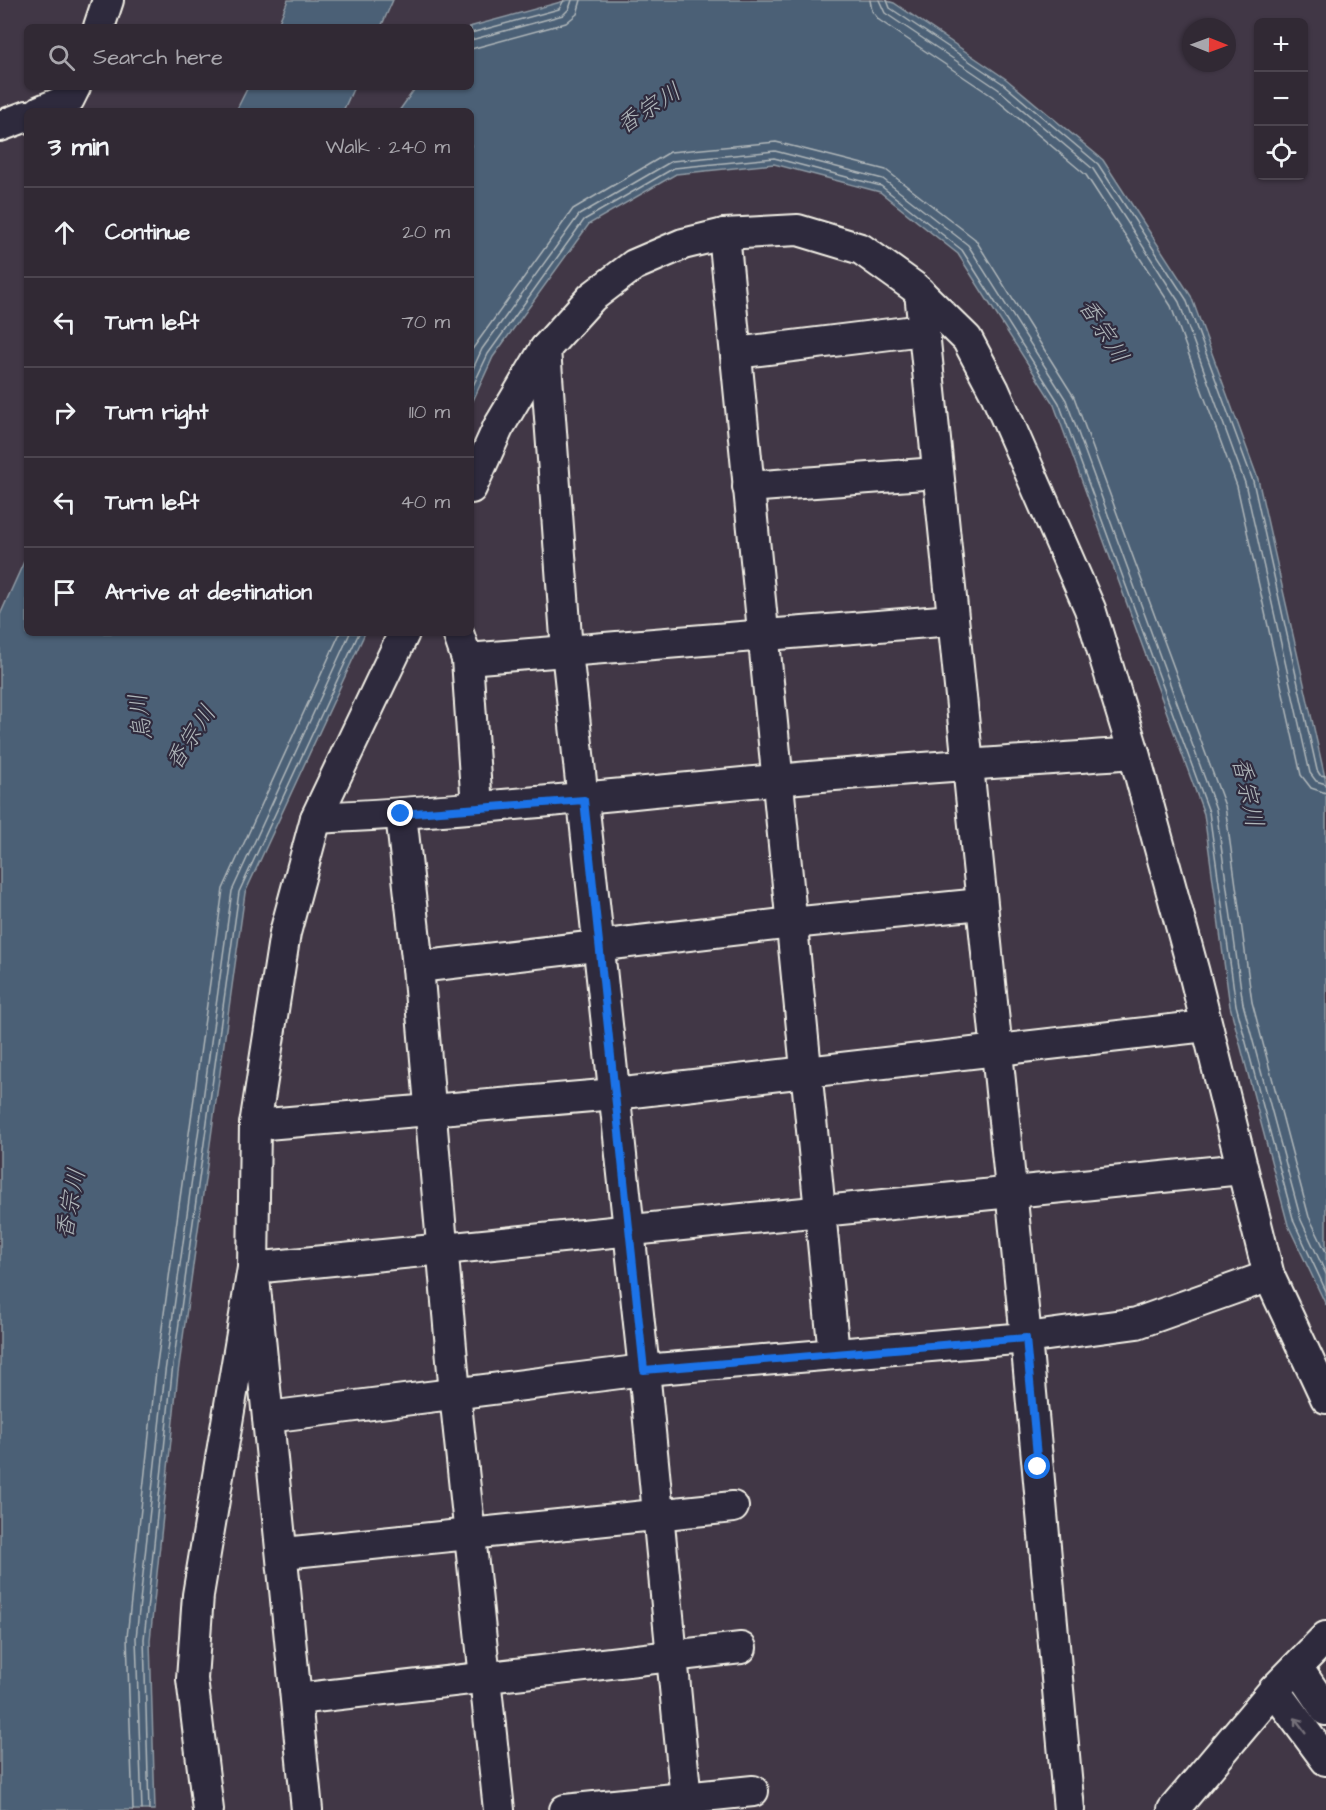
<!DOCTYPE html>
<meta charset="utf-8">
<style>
body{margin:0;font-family:"Architects Daughter","Klee One",sans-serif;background:#39313c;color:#f1f3f6}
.controls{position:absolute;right:18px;top:18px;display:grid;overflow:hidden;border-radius:9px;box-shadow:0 2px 4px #0004}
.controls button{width:54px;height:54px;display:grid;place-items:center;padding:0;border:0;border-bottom:2px solid #4c454f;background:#312934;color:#f1f3f6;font:30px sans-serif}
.compass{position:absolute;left:1182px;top:18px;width:54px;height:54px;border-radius:50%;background:#312934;box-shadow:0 2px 4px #0004;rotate:91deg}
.stop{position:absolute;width:18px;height:18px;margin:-14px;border:4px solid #1a73e8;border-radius:50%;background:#fff}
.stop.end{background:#1a73e8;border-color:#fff;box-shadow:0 2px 6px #0008}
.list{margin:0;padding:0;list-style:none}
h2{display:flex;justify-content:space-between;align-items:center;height:78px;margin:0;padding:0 24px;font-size:26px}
h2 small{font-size:20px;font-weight:400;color:#a8a6ac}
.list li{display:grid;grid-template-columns:39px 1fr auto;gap:18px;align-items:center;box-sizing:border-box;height:90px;padding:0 24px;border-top:2px solid #4c454f}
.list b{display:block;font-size:22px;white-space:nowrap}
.list em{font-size:20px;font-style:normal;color:#a8a6ac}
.icon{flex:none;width:33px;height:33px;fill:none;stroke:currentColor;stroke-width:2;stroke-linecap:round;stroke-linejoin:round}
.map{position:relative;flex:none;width:1326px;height:1810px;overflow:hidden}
.search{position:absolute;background:#312934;box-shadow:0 2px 4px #0004;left:24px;top:24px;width:450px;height:66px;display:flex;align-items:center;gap:15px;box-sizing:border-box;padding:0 21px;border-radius:9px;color:#a8a6ac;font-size:22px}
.panel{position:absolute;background:#312934;box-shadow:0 2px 4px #0004;left:24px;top:108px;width:450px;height:528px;border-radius:9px}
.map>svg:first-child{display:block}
</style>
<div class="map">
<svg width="1326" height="1810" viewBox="0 0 1326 1810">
<rect width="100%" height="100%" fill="#413746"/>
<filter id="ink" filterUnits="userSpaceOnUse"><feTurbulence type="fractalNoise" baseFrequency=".0167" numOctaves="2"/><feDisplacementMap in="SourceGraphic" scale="12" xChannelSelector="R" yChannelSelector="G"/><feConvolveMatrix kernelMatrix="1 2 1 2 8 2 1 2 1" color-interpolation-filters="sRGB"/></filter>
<g filter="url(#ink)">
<g fill="#4b6076" stroke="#8f9aa4" stroke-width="1.5">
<polygon points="288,0 393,0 381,27 277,27"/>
<polygon points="568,0 884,0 894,3 1006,79 1103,160 1191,296 1258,479 1326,782 1326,1305 1288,1225 1230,1006 1204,814 1054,405 958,254 880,192 774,164 676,174 589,224 493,357 471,405 471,111 399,111 416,87 471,87 471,27 469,27"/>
<polygon points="248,87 354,87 343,111 236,111"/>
<polygon points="27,555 27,633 365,633 245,893 178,1373 150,1640 155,1810 0,1810 0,615"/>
</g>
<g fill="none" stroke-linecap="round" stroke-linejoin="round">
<g stroke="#b0b7ba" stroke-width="1.5">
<polyline points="870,0 872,11 879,20 992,96 1086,175 1171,306 1237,486 1301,775 1311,788 1326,793"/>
<polyline points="879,0 885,13 998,89 1093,169 1179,302 1245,483 1310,773 1316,781 1326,784"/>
<polyline points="887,0 890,8 1002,83 1098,164 1186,299 1253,481 1317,770 1320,775 1326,776"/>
<polyline points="471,33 559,9 564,0"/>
<polyline points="471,40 563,15 569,9 572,0"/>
<polyline points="471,49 566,23 577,14 581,0"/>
<polyline points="471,351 573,209 670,152 776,142 886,170 975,239 1074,397 1225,806 1252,1002 1309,1217 1326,1252"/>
<polyline points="471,373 482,349 579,215 672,161 775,151 883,179 968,245 1066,400 1216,809 1243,1004 1301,1220 1326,1274"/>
<polyline points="471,390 488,354 584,220 674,168 774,158 881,186 962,250 1059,403 1209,812 1236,1005 1294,1222 1326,1291"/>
<polyline points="133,1810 127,1637 156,1371 223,889 340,633"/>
<polyline points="142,1810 136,1638 165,1372 232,891 350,633"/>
<polyline points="149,1810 144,1639 172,1373 239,892 359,633"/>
</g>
<defs>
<g id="minor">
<polyline points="99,27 108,0"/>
<polyline points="40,111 69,99 75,87"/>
<polyline points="0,126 27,116"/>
<polyline points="724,234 834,1354"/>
<polyline points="920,292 1026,1338 1069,1810"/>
<polyline points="545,349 567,651 644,1370 687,1810"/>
<polyline points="736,353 923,330"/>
<polyline points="748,487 937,473"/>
<polyline points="471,488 498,428 545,349 592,297 634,265 683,244 724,234 798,230 861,249 914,287 967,339 994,390 1090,609 1134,753 1194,973 1269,1276 1326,1398"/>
<polyline points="458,633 467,659 477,807"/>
<polyline points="467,659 953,620"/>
<polyline points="401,814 418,967 455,1394 499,1810"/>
<path d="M316 818C470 811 623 793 777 780 896 769 1015 762 1134 753"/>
<polyline points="418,967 792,923 981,904"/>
<polyline points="255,1125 615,1094 1206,1026"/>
<polyline points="268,1417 644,1370 1026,1338 1137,1323 1269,1276"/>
<polyline points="284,1553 733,1507"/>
<polyline points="1297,1667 1326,1710"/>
<polyline points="1274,1690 1326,1760"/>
<polyline points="297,1699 741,1648"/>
<polyline points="208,1810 192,1679 198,1595 253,1268 255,1125 285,933 316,818 404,633"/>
<polyline points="307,1810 253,1268 1242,1169"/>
<polyline points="565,1810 753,1791"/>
<polyline points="1173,1810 1274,1690 1326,1637"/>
</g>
</defs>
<use href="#minor" stroke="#f4f1e8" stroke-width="34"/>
<use href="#minor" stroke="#2f2a3d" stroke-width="30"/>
</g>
<defs><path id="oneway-shaft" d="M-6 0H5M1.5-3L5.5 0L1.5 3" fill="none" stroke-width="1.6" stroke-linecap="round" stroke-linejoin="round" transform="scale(1.5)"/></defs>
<use stroke="#747079" href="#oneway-shaft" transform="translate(1300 1725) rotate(-127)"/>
</g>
<g fill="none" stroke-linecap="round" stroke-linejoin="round" filter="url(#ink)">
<polyline stroke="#1a73e8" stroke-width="8" points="401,814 584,800 644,1370 1026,1338 1038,1467"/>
</g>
<g text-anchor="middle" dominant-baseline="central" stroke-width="4.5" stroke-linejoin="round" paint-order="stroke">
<g font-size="24" font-style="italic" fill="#b0b7ba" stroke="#2f2a3d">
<text transform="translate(649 109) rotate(-33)">香宗川</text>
<text transform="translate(1103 331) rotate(58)">香宗川</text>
<text transform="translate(141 717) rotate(-97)">烏川</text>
<text transform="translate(191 738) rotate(-57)">香宗川</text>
<text transform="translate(1247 792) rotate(78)">香宗川</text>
<text transform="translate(71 1204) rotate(-79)">香宗川</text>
</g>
</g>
</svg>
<div class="controls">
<button>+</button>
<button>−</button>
<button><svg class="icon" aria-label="locate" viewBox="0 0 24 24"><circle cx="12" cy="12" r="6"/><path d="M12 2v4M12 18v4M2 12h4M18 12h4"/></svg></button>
</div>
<svg class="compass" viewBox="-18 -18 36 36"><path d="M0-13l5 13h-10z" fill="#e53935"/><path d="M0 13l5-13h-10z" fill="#a8a6ac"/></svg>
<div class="stop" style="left:1038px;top:1467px"></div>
<div class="stop end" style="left:401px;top:814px"></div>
<div class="search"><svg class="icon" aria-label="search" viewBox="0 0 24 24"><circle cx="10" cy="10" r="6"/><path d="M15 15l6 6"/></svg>Search here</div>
<section class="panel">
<h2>3 min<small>Walk · 240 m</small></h2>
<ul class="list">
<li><svg class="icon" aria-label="ahead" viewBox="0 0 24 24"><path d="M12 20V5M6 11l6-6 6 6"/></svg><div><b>Continue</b></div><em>20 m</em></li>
<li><svg class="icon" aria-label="left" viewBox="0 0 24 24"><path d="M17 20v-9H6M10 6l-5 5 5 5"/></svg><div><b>Turn left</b></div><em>70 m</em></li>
<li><svg class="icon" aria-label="right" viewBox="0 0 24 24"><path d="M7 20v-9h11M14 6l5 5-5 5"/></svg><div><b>Turn right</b></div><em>110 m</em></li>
<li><svg class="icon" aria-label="left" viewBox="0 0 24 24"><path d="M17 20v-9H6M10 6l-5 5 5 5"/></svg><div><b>Turn left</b></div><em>40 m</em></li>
<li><svg class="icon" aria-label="arrive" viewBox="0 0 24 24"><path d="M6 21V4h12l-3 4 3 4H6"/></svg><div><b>Arrive at destination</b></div></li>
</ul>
</section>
</div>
